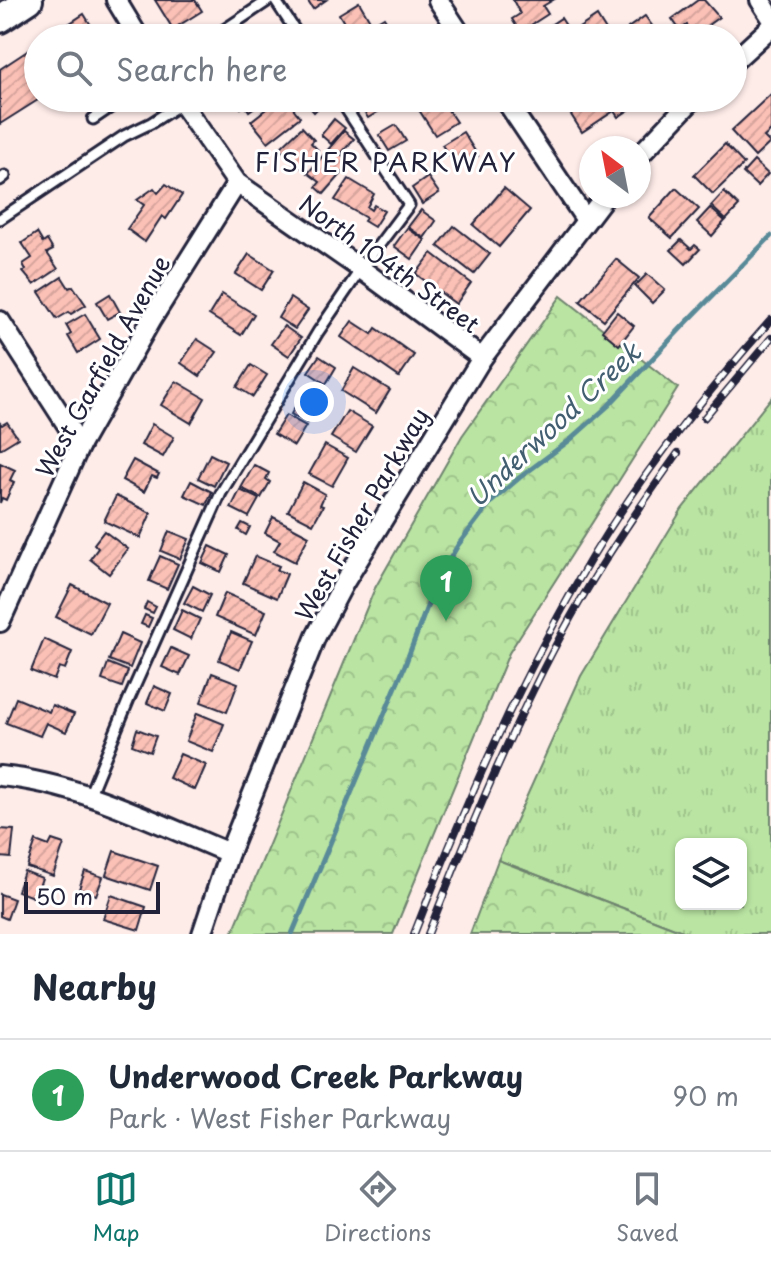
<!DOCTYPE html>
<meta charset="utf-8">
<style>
body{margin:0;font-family:"Playpen Sans",sans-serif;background:#f6f6f7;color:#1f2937}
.controls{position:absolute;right:24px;bottom:24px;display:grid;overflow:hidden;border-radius:12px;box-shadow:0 2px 6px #0004}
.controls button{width:72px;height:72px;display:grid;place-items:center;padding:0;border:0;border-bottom:2px solid #e0e1e3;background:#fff;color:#1f2937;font:40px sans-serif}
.compass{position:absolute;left:579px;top:136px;width:72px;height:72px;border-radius:50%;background:#fff;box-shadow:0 2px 6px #0004;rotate:328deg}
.scale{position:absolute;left:24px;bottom:20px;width:136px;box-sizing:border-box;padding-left:8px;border:4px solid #22223b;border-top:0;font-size:22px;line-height:28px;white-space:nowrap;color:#22223b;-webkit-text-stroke:6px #fff;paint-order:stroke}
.you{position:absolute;left:314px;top:402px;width:28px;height:28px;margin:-20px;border:6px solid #fff;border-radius:50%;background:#1a73e8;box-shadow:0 0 0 12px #1a73e833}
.badge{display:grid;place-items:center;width:52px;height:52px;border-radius:50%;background:#0f766e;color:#fff;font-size:26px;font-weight:700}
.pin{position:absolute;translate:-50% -66px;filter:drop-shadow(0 2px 4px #0008)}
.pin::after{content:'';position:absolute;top:42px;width:28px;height:24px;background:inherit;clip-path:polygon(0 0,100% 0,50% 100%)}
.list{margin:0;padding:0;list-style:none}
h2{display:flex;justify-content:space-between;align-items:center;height:104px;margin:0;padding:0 32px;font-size:34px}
h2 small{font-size:26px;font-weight:400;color:#747a83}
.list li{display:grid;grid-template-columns:52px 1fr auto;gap:24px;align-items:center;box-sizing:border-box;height:112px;padding:0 32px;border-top:2px solid #e0e1e3}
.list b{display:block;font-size:30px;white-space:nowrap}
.list p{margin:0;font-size:26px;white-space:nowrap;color:#747a83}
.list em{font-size:26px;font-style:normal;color:#747a83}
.icon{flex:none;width:44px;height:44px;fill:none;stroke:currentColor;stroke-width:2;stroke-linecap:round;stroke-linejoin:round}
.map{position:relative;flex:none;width:771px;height:934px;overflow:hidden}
.search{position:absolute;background:#fff;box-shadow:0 2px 6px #0004;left:24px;right:24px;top:24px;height:88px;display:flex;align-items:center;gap:20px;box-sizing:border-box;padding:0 28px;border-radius:44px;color:#747a83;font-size:30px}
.sheet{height:216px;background:#fff}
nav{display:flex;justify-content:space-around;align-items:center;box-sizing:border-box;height:112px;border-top:2px solid #e0e1e3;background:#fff;font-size:22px;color:#747a83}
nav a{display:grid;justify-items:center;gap:4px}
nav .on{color:#0f766e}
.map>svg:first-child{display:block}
</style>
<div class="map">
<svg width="771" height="934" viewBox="0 0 771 934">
<defs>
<pattern id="grass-tufts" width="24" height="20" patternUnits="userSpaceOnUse" patternTransform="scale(2)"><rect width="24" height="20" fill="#b9e4a2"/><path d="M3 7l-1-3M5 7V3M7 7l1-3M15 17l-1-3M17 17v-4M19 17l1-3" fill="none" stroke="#9fc38c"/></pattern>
<pattern id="park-crowns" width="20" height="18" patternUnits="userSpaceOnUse" patternTransform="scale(2)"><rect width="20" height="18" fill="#b9e4a2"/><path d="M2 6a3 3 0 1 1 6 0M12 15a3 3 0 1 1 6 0" fill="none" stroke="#9fc38c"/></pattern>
<pattern id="building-hatch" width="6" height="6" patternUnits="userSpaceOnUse" patternTransform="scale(2)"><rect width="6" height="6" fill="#fbc0b6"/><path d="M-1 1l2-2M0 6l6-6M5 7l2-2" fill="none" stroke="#d7a59d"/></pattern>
</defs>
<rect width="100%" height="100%" fill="#feece9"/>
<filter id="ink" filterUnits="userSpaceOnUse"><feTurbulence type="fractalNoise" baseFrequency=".0125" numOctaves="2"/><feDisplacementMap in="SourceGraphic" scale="16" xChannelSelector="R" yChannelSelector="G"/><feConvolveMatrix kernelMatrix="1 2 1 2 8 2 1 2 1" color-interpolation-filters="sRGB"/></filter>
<g filter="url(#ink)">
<path fill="url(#grass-tufts)" stroke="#6e836e" stroke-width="2" fill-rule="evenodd" d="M771 398V934H690L498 860 581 676 682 509ZM681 844H741V904H681Z"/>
<g fill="url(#park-crowns)" stroke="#6e836e" stroke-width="2">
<polygon points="561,296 678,388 509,653 393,934 232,934 375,588 462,436"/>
<polygon points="498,860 690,934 470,934"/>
</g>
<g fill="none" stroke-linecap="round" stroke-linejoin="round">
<polyline stroke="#598a98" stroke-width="5" points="292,934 405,665 436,583 458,545 490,503 519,478 570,440 608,406 684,325 771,236"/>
</g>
<g fill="url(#building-hatch)" stroke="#22223b" stroke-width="2">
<polygon points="155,0 195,0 202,11 173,29"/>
<polygon points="307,0 326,0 313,9"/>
<polygon points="513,0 553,0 543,6 548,14 520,32 512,19 520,14"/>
<polygon points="698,0 704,0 719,17 694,35 687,25 680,30 672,19"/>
<polygon points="359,2 372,24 384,17 393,31 396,29 402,38 367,38 365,35 363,36 358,28 350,33 339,14"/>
<polygon points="84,14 99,38 47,38"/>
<polygon points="597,16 607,32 598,38 586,38 579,28"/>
<polygon points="645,16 653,27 635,38 628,28"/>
<polygon points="561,18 574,38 531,38"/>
<polygon points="38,44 38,98 41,98 0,124 0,69"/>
<polygon points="771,94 771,131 764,137 770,143 755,157 731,131"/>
<polygon points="77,98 94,98 82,106"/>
<polygon points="234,98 266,98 266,99 249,111 245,105 241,108"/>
<polygon points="280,98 285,98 300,117 268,142 251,121"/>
<polygon points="309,98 325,98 327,99 314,112 305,102"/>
<polygon points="361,98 380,98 386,107 368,118 357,101"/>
<polygon points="391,98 412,98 397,108"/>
<polygon points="436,98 440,98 456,122 435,135 419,110"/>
<polygon points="586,98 638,98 641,102 618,117 614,111 582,132 568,110"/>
<polygon points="334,119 345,128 331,144 321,135"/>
<polygon points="396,125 406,141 389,151 379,135"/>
<polygon points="302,127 314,140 311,143 318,150 299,168 280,148"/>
<polygon points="344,131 354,139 341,154 351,163 324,194 316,187 320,182 308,173"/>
<polygon points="463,132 478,156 458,169 442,145"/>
<polygon points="725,144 744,164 713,194 694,175"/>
<polygon points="754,161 768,174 757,186 743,173"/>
<polygon points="428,177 439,193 422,204 412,188"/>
<polygon points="349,179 374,194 367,207 371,210 374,205 384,211 374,227 364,221 366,218 335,200"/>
<polygon points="166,184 182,195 166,219 162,216 145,242 127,229 144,205 137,200 154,188 158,193"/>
<polygon points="504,188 530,210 499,247 473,225"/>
<polygon points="676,188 699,209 672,238 649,218"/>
<polygon points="724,192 739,206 726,220 711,206"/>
<polygon points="710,208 725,221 712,236 697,222"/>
<polygon points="421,210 436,221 424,238 408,227"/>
<polygon points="454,226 490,254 474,274 438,246"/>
<polygon points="407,228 425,240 412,259 394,246"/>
<polygon points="37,233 43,243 47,240 53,250 47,253 58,269 34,285 23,272 26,270 23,264 32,258 22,243"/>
<polygon points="681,240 691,249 695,245 700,249 686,264 671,250"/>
<polygon points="432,253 471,283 456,304 416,274"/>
<polygon points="249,254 274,270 261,290 236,274"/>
<polygon points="616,259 639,278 604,320 580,301"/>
<polygon points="647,274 665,290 652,303 635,286"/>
<polygon points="62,277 69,288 73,286 86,305 71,314 69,312 57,319 39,292"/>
<polygon points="110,294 120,312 107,319 97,302"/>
<polygon points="222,294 254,314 241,335 209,315"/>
<polygon points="290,298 308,310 295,329 278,318"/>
<polygon points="617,312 634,326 619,345 602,331"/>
<polygon points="85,314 100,339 78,353 68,336 71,334 66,325"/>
<polygon points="352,321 372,334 376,328 414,355 399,377 341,337"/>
<polygon points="284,326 301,338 289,356 271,344"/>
<polygon points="197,339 217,352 200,376 181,363"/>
<polygon points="319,356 336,367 326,384 308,372"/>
<polygon points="251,365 267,375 253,397 237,387"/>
<polygon points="354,368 390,390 376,413 341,391"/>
<polygon points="176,381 205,398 191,423 161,405"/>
<polygon points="301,395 318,404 307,423 291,414"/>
<polygon points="347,411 372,426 356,452 331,437"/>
<polygon points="286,415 306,426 294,446 274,434"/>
<polygon points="7,422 18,438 0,449 0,423 2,425"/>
<polygon points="152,424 174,437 163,457 141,445"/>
<polygon points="325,445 348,458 332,486 309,474"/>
<polygon points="210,454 226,462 214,486 198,478"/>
<polygon points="133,460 159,474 157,478 152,476 144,492 122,480"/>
<polygon points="0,463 15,470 10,480 14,482 6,500 2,498 0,503"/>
<polygon points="254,465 269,473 266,479 270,482 261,498 241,488"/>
<polygon points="191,481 212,492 206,505 184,495"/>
<polygon points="303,482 325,494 320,505 323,506 313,524 288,511"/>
<polygon points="240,490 259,499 249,517 231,508"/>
<polygon points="116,496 151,513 140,538 104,521"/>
<polygon points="273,517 309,536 295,562 274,551 280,541 265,533"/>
<polygon points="242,523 250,527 246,535 238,530"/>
<polygon points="104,531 128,549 109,574 90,559 98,548 94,544"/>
<polygon points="169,531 189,539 180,559 161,551"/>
<polygon points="210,546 229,555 221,572 202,563"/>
<polygon points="160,556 178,564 167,589 149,581"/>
<polygon points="255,556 279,566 277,570 287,574 277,598 243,583"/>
<polygon points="72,585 107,603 91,634 56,617"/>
<polygon points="193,586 210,595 202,612 184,603"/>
<polygon points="225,593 266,611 256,635 215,617"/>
<polygon points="147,602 156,607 153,613 144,609"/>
<polygon points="182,610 200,619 191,639 173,630"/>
<polygon points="145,615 152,618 148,627 141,624"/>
<polygon points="231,632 252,641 240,669 219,660"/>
<polygon points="120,634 140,643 130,668 109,660"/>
<polygon points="44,639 72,652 65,669 59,667 54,680 31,671"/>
<polygon points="171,648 189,656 180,675 162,667"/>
<polygon points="108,663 128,671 122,687 102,680"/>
<polygon points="212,673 238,683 227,712 201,702"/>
<polygon points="154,686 172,694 165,711 147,703"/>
<polygon points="16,698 49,712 52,705 74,714 66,732 46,723 40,736 6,723"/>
<polygon points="197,713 224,724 213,752 186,741"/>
<polygon points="137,729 156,736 150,752 132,745"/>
<polygon points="180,754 206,765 195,790 169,778"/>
<polygon points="0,829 14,830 11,858 0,857"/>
<polygon points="52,840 64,844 53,876 27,867 36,841 49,846"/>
<polygon points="114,851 158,866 150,890 106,875"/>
<polygon points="24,871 42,878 35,898 17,891"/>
<polygon points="85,871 103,877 96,895 79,889"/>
<polygon points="0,894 14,899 7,919 0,916"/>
<polygon points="111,895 146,907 139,930 103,919"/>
</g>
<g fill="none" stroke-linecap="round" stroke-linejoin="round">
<defs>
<g id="service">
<polyline points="275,0 300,38"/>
<polyline points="212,38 269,0"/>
<polyline points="93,119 124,98"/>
<polyline points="0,180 5,176"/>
<polyline points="0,219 124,136 151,123 182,103"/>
<polyline points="89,796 129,699 221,493 318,332 361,269 409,205 339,98"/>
</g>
<g id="minor">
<polyline points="116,0 139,38"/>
<polyline points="438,0 463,38"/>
<polyline points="760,0 771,17"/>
<polyline points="733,62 771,27"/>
<polyline points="178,98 237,183 361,269 482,358"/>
<polyline points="504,98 586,220"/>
<polyline points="639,156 694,98"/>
<polyline points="0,321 80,445"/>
<polyline points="0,622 80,445 151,320 237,183"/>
<path d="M0 776C79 783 156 823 229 853"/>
<polyline points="202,934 229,853 316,636 344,583 482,358 605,196"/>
</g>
<polyline id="secondary" points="0,19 29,0"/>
</defs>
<use href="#service" stroke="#22223b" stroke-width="15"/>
<use href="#minor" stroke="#22223b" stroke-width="24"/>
<use href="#secondary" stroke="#22223b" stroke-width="32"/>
<use href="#service" stroke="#fff" stroke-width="9"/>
<use href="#minor" stroke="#fff" stroke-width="18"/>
<use href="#secondary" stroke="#fff" stroke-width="26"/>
<defs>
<g id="rail">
<polyline points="704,418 771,338"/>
<path d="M414 934C465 804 521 676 592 557 643 472 705 394 771 320"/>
<path d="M428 934C471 826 515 718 571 617 603 560 640 506 678 453"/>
</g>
</defs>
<use href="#rail" stroke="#22223b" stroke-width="8"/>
<use href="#rail" stroke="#fff" stroke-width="5" stroke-dasharray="15" stroke-linecap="butt"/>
</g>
</g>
<g text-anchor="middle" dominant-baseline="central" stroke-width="6" stroke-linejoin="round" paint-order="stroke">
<g font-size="24" fill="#22223b" stroke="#fff">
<text transform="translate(390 263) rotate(36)">North 104th Street</text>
<text transform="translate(102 366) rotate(-61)">West Garfield Avenue</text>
<text transform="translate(361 514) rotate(-60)">West Fisher Parkway</text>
</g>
<g font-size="26" letter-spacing="2" fill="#22223b" stroke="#fff">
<text x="386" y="161">FISHER PARKWAY</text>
</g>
<g font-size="26" font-style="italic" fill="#425f71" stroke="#fff">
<text transform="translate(553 424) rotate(-43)">Underwood Creek</text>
</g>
</g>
</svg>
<div class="controls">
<button><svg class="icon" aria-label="layers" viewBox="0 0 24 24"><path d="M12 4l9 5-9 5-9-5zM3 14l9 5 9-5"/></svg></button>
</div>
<svg class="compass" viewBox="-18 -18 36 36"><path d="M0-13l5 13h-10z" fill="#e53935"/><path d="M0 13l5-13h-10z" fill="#747a83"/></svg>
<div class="scale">50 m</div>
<div class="you"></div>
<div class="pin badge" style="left:446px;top:621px;background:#2e9e5b">1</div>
<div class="search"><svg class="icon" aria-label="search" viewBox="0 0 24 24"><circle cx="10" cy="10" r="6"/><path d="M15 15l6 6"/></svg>Search here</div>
</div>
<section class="sheet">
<h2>Nearby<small></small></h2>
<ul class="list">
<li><span class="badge" style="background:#2e9e5b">1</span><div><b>Underwood Creek Parkway</b><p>Park · West Fisher Parkway</p></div><em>90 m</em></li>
</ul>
</section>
<nav>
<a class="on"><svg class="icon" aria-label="map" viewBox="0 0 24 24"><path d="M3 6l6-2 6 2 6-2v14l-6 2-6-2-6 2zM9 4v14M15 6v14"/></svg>Map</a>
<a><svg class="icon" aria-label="directions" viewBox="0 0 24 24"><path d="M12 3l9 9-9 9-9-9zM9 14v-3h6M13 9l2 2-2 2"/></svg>Directions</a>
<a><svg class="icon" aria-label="saved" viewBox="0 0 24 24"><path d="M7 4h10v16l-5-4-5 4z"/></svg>Saved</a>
</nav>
